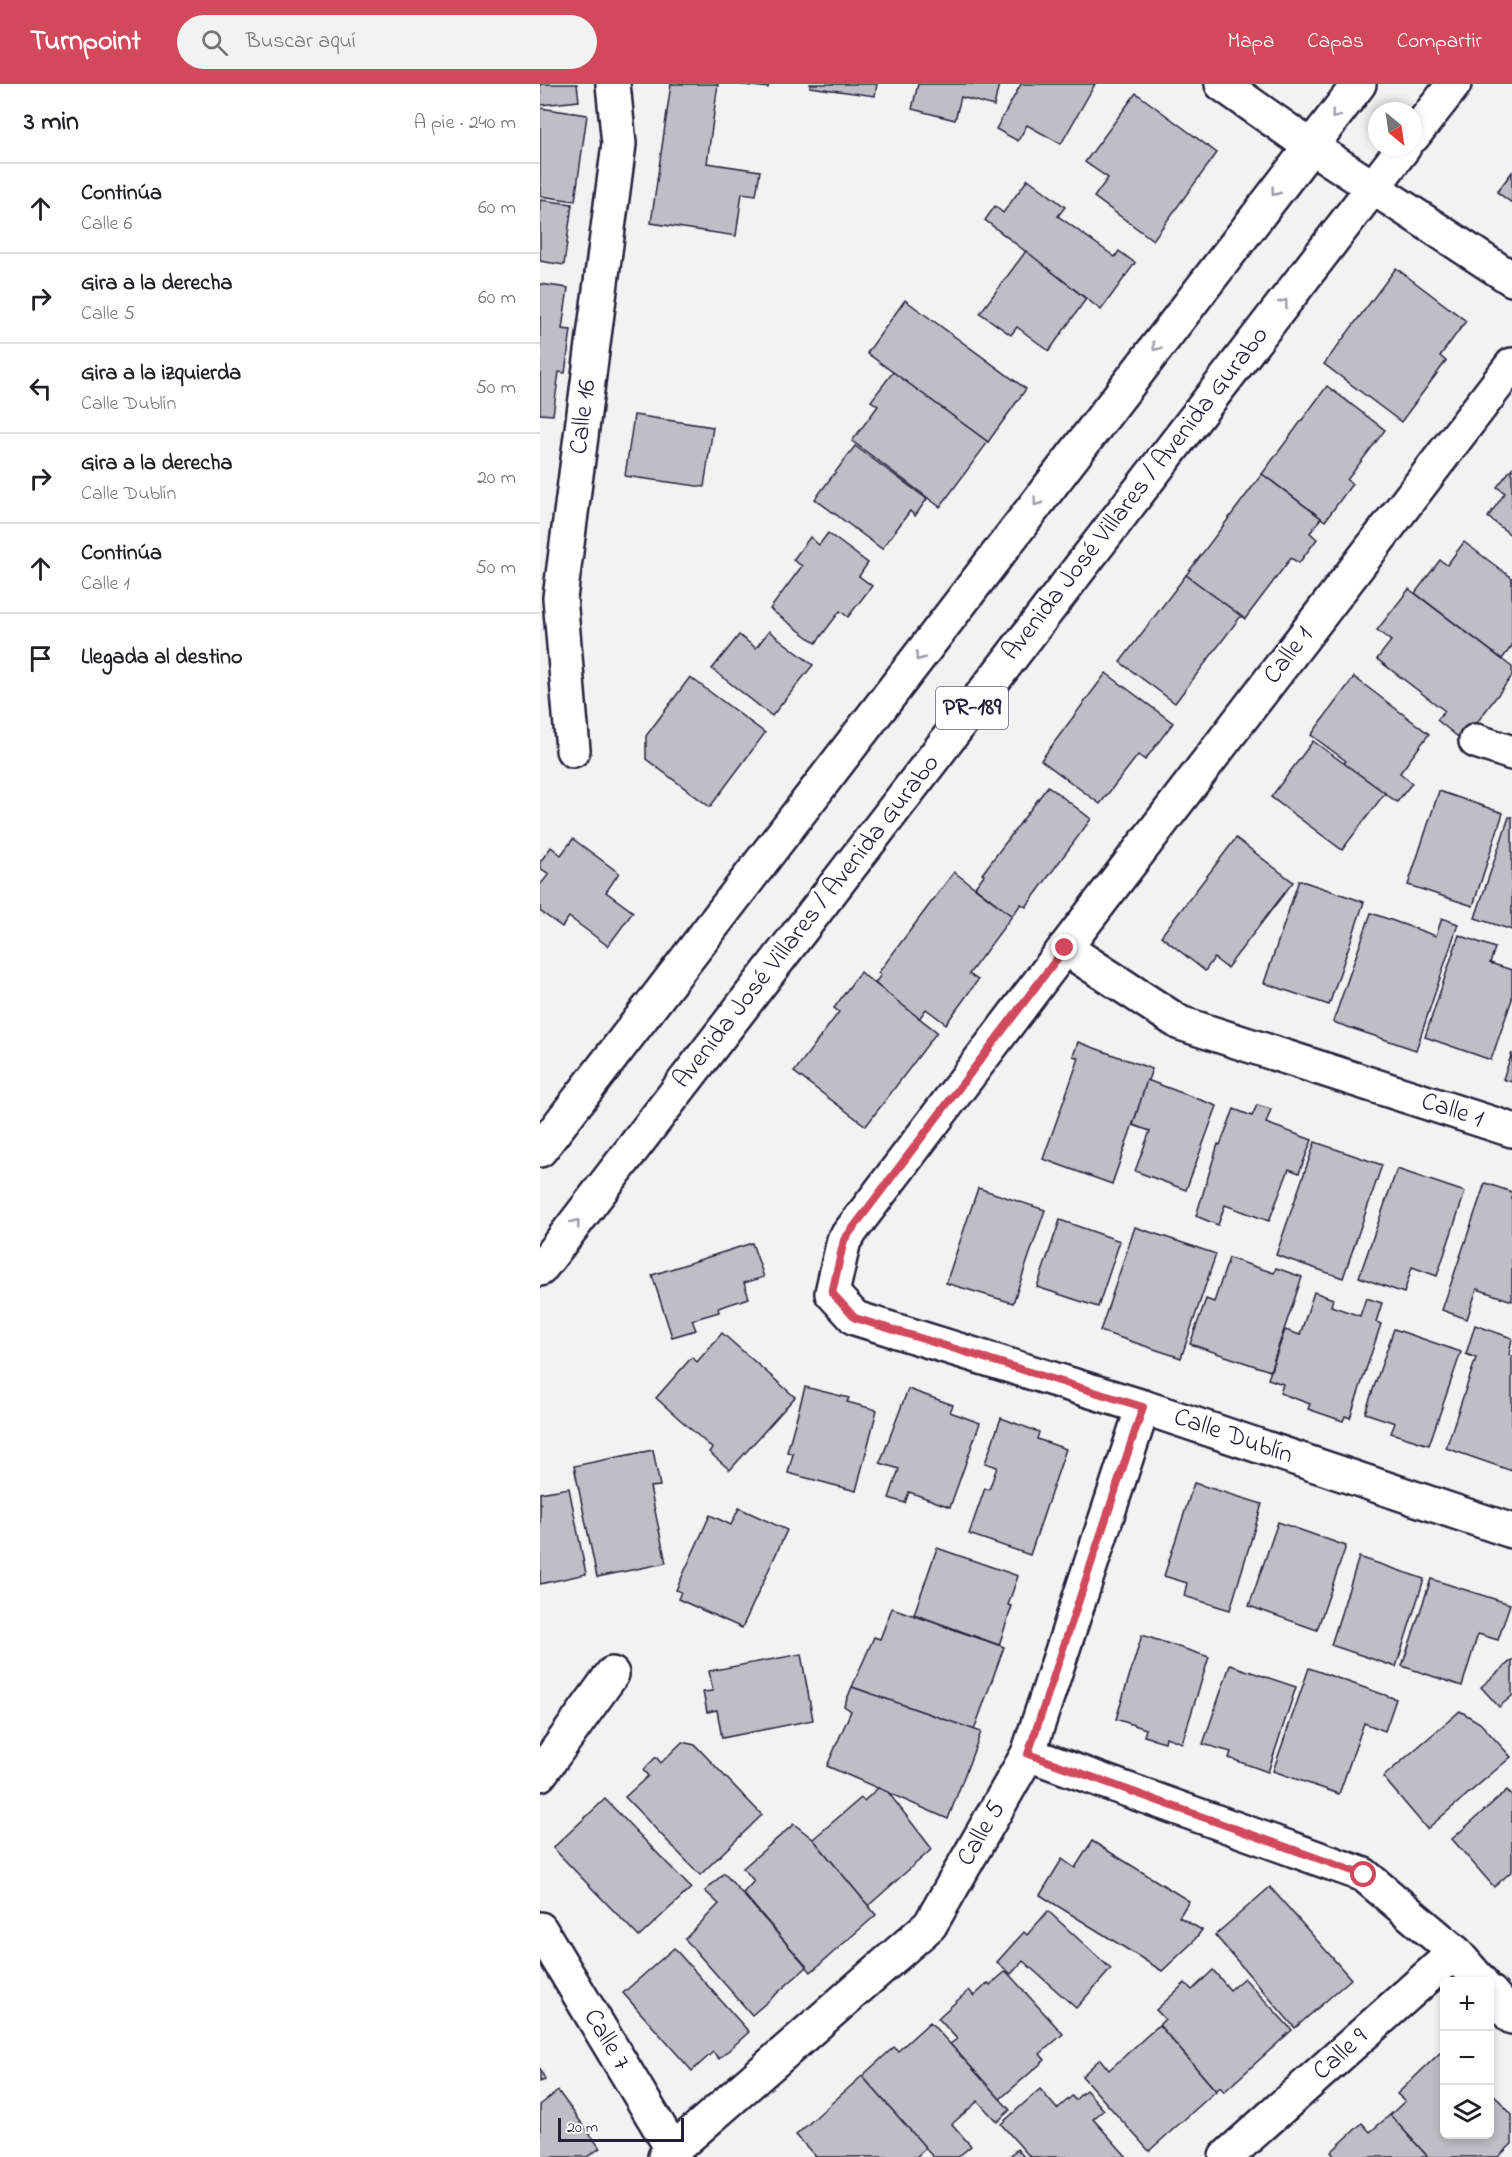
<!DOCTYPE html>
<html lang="es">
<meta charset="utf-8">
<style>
body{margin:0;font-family:"Indie Flower",sans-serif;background:#f2f2f2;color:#202124}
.controls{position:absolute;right:18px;bottom:18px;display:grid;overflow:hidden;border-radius:9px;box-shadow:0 3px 9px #0003}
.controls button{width:54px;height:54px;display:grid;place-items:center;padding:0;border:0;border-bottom:2px solid #e0e0e0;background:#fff;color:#202124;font:30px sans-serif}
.compass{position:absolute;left:828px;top:18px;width:54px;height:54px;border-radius:50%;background:#fff;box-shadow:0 3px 9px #0003;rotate:151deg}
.scale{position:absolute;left:18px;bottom:15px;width:126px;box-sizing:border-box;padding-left:6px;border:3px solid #22223b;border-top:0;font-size:16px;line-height:21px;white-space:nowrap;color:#22223b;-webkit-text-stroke:4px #fff;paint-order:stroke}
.stop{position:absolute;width:18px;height:18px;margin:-14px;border:4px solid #d1495b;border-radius:50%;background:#fff}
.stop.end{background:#d1495b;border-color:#fff;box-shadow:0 2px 6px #0008}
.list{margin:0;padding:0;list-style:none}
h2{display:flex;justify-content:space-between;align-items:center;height:78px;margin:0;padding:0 24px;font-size:26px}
h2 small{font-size:20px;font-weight:400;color:#757577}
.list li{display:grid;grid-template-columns:39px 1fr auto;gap:18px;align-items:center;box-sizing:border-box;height:90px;padding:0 24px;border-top:2px solid #e0e0e0}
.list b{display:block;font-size:22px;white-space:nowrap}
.list p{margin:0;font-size:20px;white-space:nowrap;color:#757577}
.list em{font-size:20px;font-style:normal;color:#757577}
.icon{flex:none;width:33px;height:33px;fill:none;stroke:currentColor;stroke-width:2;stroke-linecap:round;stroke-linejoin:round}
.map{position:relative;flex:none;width:972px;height:2073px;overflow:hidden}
header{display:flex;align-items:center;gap:36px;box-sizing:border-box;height:84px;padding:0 30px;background:#d1495b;color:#fff}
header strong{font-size:28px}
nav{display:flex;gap:33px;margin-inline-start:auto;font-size:21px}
.search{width:420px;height:54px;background:#f2f2f2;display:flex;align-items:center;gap:15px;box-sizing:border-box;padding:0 21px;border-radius:33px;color:#757577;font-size:22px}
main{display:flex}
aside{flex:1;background:#fff}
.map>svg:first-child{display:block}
</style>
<header>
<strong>Turnpoint</strong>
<div class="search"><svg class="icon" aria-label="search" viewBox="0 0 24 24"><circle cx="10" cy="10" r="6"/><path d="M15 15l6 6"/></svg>Buscar aquí</div>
<nav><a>Mapa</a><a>Capas</a><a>Compartir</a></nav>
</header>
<main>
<aside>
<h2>3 min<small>A pie · 240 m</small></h2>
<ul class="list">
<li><svg class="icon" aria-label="ahead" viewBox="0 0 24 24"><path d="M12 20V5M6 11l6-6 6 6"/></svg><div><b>Continúa</b><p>Calle 6</p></div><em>60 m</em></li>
<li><svg class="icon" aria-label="right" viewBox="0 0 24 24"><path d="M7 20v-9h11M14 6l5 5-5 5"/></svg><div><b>Gira a la derecha</b><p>Calle 5</p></div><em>60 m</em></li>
<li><svg class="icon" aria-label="left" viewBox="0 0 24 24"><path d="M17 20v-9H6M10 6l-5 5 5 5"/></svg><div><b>Gira a la izquierda</b><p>Calle Dublín</p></div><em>50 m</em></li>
<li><svg class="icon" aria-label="right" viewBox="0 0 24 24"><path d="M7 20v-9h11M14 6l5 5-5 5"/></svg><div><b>Gira a la derecha</b><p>Calle Dublín</p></div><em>20 m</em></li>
<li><svg class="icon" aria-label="ahead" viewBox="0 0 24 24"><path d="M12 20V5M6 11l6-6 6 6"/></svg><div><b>Continúa</b><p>Calle 1</p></div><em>50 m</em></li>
<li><svg class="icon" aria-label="arrive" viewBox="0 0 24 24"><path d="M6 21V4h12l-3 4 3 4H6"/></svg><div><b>Llegada al destino</b></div></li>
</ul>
</aside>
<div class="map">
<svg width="972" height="2073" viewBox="0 0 972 2073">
<rect width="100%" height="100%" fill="#f2f2f3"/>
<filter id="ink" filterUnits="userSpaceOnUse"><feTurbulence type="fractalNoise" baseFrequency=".0167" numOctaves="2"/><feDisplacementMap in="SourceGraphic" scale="12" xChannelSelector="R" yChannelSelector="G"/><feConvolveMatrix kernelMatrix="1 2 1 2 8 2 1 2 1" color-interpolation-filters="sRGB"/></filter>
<g filter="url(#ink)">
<g fill="#bebec6" stroke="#22223b" stroke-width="1.5">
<polygon points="0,0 37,0 39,17 1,21"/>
<polygon points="131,0 178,0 167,79 220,87 216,111 202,109 196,152 111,139"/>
<polygon points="196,0 229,0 228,4"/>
<polygon points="270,0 337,0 335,12 270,3"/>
<polygon points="378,0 459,0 454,22 421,13 415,36 372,25"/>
<polygon points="481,0 555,0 521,60 487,41 478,57 456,45"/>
<polygon points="596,9 677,69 613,156 554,113 568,94 545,78"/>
<polygon points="0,24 47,31 35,117 0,112"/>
<polygon points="972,88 972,119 957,108"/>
<polygon points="488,95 525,123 518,132 575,173 579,167 595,179 561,226 445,136 455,122 463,129"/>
<polygon points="0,116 32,120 24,181 0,177"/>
<polygon points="486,167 546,215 509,267 477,243 471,251 440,229"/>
<polygon points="856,184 926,237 900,272 906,277 861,338 784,280"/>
<polygon points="0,200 28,204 22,245 31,246 25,289 19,288 13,331 0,330"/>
<polygon points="365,216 486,305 448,358 327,269"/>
<polygon points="353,288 448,358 400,423 312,357 338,322 331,317"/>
<polygon points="787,302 845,346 807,396 812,400 785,437 722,390"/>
<polygon points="94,331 173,343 164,403 85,392"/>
<polygon points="315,362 387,415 375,432 370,427 342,465 275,415"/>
<polygon points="972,384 972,452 948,433 965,409 957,403"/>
<polygon points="722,390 781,434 770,449 777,455 759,479 751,474 705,535 646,491"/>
<polygon points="288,449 328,479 319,492 332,502 308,533 300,527 276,559 230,525 262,482 253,476 270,453 279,461"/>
<polygon points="924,458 972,494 972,562 962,575 875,509 900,476 907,481"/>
<polygon points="646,491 701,532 635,619 580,578"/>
<polygon points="869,505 972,583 972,592 923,657 897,636 905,627 837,575 851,557 837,546"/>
<polygon points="229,547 273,581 232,632 172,585 199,551 216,564"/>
<polygon points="566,589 633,639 605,676 598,671 560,720 501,676"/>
<polygon points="150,593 225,649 170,723 106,675 106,652"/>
<polygon points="814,593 889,650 860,689 872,699 857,718 803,680 806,677 771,651"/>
<polygon points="773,657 845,709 802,766 731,713"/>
<polygon points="508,702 551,735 486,823 481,820 472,832 435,803 444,791 442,790"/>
<polygon points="899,707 963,729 933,822 868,801"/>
<polygon points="969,733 972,733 972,846 935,834"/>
<polygon points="696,754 753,798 687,884 674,874 665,887 621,852"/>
<polygon points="33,755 79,789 66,808 93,828 68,862 29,833 22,843 0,827 0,801 9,790 0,784 0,778 11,763 21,771"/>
<polygon points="414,788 472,832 429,890 438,896 406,940 386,925 379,935 335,899 341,891 338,889"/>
<polygon points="759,796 824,818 789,921 724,899"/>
<polygon points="831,829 896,852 902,834 918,840 876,966 793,938"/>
<polygon points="919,851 955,864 950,879 972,886 972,915 951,976 885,953"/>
<polygon points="320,888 397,948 326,1042 254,988 299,928 294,924"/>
<polygon points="538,958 612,985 572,1100 503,1075 539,974 533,972"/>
<polygon points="972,969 972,998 963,995"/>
<polygon points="607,996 677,1022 646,1106 595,1087 610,1047 593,1041"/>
<polygon points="717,1021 731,1025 726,1039 772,1056 759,1089 749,1085 729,1137 685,1121 678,1141 656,1132 678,1060 680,1061 694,1025 712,1032"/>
<polygon points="775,1058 842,1081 803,1194 736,1171"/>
<polygon points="857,1085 925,1108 897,1192 872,1183 864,1209 819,1193"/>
<polygon points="945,1099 972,1108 972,1217 937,1205 927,1235 902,1226"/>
<polygon points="438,1104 505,1126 473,1219 406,1199"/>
<polygon points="520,1136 580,1157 558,1223 497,1203"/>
<polygon points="595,1143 676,1170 641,1274 560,1247"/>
<polygon points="212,1159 224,1193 204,1199 209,1214 178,1224 179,1228 152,1236 156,1246 132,1253 112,1191"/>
<polygon points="689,1174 734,1189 736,1184 762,1193 730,1287 650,1260 666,1215 674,1218"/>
<polygon points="774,1208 793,1215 791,1222 820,1232 826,1214 842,1219 836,1238 841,1240 810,1334 805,1332 803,1337 768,1325 770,1320 740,1309 743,1300 728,1295 745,1246 760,1251"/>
<polygon points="935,1241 972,1254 969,1271 972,1272 972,1387 906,1364 936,1274 926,1270"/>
<polygon points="854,1245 921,1268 889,1361 851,1349 855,1339 825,1329"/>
<polygon points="182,1249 255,1313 190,1386 169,1368 172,1364 116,1314 152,1273 157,1278"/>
<polygon points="265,1303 309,1314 307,1318 337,1326 316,1407 248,1389 253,1370 247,1368"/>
<polygon points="368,1305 413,1321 410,1328 440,1339 410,1423 369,1408 365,1419 349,1414 359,1385 340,1379"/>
<polygon points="461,1334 499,1348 497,1355 526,1365 490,1471 429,1450 445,1404 449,1406 457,1383 445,1379"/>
<polygon points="113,1366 120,1402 110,1403 126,1479 57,1493 34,1382"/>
<polygon points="654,1399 722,1420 690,1526 644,1512 647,1499 624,1492"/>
<polygon points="29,1404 46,1490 0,1500 0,1409"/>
<polygon points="199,1424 247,1446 202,1544 138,1515 141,1508 136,1506 170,1431 191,1441"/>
<polygon points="738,1438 806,1462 777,1546 709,1522"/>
<polygon points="397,1464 478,1492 468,1521 472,1522 459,1561 374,1530"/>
<polygon points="819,1473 884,1495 856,1583 791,1561"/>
<polygon points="891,1495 970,1520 958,1556 938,1550 922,1602 862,1582"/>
<polygon points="352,1524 464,1563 434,1646 312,1603 334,1553 340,1555"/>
<polygon points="602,1551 669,1573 642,1659 626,1653 625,1658 604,1652 606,1645 576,1635"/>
<polygon points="261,1570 273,1636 182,1654 177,1626 167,1628 163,1608 173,1607 169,1587"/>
<polygon points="972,1576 972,1612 959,1623 941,1603"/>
<polygon points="690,1581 756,1603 728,1688 689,1674 691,1668 663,1660"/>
<polygon points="769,1584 856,1615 845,1647 824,1639 799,1710 733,1687"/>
<polygon points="312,1603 441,1648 408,1735 287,1682 311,1627 304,1622"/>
<polygon points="920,1627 940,1639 971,1673 887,1745 843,1693"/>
<polygon points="142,1658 155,1661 222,1731 160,1791 85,1713 108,1692 103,1686 116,1673 121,1679"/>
<polygon points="338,1704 348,1708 392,1765 328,1822 273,1755 321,1714 324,1717"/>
<polygon points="967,1706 972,1712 972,1787 954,1803 912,1755"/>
<polygon points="65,1715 151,1804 99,1853 13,1764"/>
<polygon points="254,1740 273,1755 336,1831 271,1888 203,1809 214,1797 203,1784"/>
<polygon points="552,1757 649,1817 639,1833 662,1846 652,1859 622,1887 500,1811 522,1775 535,1784"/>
<polygon points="184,1789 267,1883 212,1931 145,1855 179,1820 165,1807"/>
<polygon points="730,1803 811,1895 755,1944 675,1851"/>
<polygon points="508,1827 571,1885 536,1924 483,1877 471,1890 457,1878 484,1848 487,1851"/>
<polygon points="134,1864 209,1948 179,1975 173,1968 152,1987 83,1909"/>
<polygon points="673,1886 690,1906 704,1894 752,1946 684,2008 680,2003 676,2007 619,1941 625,1935 616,1926 645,1899 652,1906"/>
<polygon points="466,1887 523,1950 500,1970 505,1976 460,2015 410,1960 417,1955 398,1934 429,1906 434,1912 448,1899 450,1901"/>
<polygon points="390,1938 470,2026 457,2038 438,2017 412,2040 431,2062 418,2073 393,2073 322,1992 354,1963 358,1967"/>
<polygon points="619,1941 676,2007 609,2067 542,1992 560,1975 569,1986"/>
<polygon points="904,1965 904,2050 950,2050 950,2006 972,2031 972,2060 958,2073 888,2073 850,2031 865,2017 857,2010"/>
<polygon points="0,1984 5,1996 0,1998"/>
<polygon points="322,1992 386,2064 376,2073 276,2073 256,2051"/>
<polygon points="500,2005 517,2025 532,2012 535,2016 546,2006 564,2026 553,2035 587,2073 490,2073 461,2040"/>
<polygon points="18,2007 60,2064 47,2073 0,2073 0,2021"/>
<polygon points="850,2031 888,2073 795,2073 791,2068 822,2039 830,2048"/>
<polygon points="477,2065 484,2073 469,2073"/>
</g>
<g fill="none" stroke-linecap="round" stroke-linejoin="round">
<defs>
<g id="minor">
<polyline points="682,0 770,62 972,195"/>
<polyline points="972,281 525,864 304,1156 292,1209 315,1234 603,1323 972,1447"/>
<polyline points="936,657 972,669"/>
<polyline points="33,666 20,514 79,60 73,0"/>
<polyline points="525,864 640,939 972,1046"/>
<polyline points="488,1670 824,1791 915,1868 941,1898"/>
<polyline points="0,1690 72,1590"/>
<polyline points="0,1845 133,2066"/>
<polyline points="950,1908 972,1933"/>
<polyline points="125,2073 390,1841 488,1670 603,1323"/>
<polyline points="686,2073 915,1868"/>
</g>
<g id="major">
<polyline points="873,52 914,0"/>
<polyline points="0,1066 819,0"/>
<polyline points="0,1185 864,63"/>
</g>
</defs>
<use href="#minor" stroke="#22223b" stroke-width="38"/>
<use href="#major" stroke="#22223b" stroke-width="38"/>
<use href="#minor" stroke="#fff" stroke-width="33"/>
<use href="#major" stroke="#fff" stroke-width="33"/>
</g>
<defs><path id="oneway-chevron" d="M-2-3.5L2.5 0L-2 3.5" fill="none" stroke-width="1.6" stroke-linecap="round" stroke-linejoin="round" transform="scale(1.5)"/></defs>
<g stroke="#9c9ca7">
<use href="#oneway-chevron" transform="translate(795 31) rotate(128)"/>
<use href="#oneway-chevron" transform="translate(735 108) rotate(127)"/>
<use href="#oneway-chevron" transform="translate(744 219) rotate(-52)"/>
<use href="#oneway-chevron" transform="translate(616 263) rotate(127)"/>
<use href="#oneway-chevron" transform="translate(497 418) rotate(127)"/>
<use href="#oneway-chevron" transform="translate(379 573) rotate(127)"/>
<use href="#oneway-chevron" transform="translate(36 1139) rotate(-52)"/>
</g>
</g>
<g fill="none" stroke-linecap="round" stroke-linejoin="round" filter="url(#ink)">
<polyline stroke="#d1495b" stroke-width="8" points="525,864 304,1156 292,1209 315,1234 603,1323 488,1670 824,1791"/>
</g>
<g text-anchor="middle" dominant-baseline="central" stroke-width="6" stroke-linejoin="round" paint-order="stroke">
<rect fill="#fff" stroke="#646476" stroke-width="1.5" x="396" y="603" width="72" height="42" rx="4.5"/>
<g font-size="24" font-weight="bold" fill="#22223b">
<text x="432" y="624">PR-189</text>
</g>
<g font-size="26" fill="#22223b" stroke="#fff">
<text transform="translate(44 333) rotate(-83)">Calle 16</text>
<text transform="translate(596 410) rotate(-52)">Avenida José Villares / Avenida Gurabo</text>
<text transform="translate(749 572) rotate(-53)">Calle 1</text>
<text transform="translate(267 838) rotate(-52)">Avenida José Villares / Avenida Gurabo</text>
<text transform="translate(912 1027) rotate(18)">Calle 1</text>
<text transform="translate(693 1353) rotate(19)">Calle Dublín</text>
<text transform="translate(442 1750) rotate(-60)">Calle 5</text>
<text transform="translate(66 1956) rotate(59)">Calle 7</text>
<text transform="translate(801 1971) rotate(-42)">Calle 9</text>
</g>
</g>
</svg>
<div class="controls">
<button>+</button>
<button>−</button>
<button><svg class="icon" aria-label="layers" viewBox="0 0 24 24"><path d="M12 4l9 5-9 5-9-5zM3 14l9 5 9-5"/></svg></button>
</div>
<svg class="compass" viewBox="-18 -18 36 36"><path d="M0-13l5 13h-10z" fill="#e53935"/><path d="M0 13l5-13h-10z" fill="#757577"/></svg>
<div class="scale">20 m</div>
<div class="stop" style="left:824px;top:1791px"></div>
<div class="stop end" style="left:525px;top:864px"></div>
</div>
</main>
